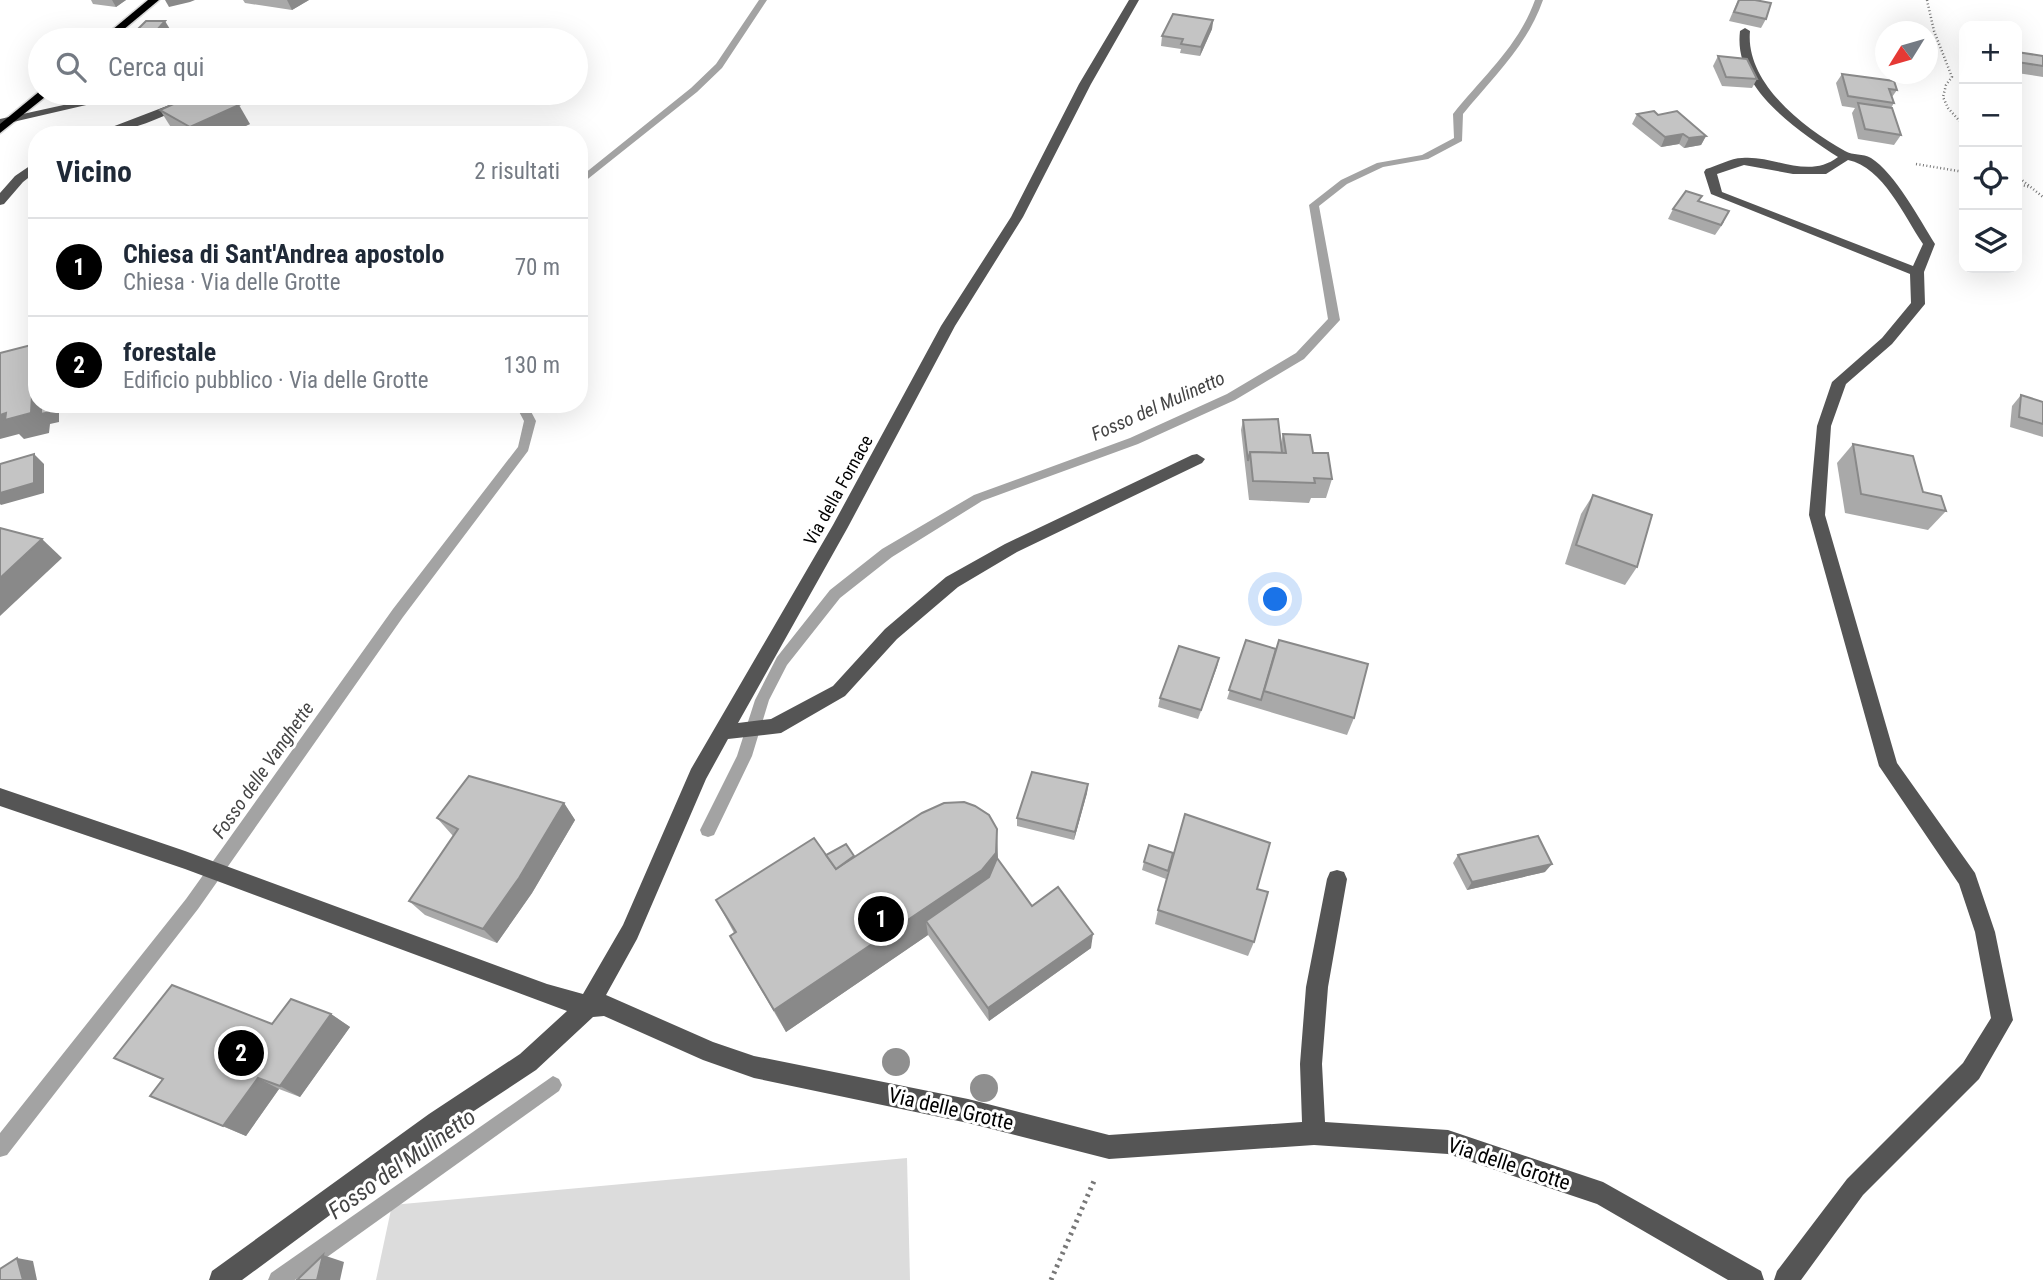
<!DOCTYPE html>
<html lang="it">
<meta charset="utf-8">
<style>
body{margin:0;font-family:"Roboto Condensed",sans-serif;background:#f6f6f7;color:#1f2937}
.controls{position:absolute;right:21px;top:21px;display:grid;overflow:hidden;border-radius:14px;box-shadow:0 7px 28px #0002}
.controls button{width:63px;height:63px;display:grid;place-items:center;padding:0;border:0;border-bottom:2px solid #e0e1e3;background:#fff;color:#1f2937;font:35px sans-serif}
.compass{position:absolute;left:1875px;top:21px;width:63px;height:63px;border-radius:50%;background:#fff;box-shadow:0 7px 28px #0002;rotate:233deg}
.you{position:absolute;left:1276px;top:600px;width:24px;height:24px;margin:-18px;border:5px solid #fff;border-radius:50%;background:#1a73e8;box-shadow:0 0 0 10px #1a73e833}
.badge{display:grid;place-items:center;width:46px;height:46px;border-radius:50%;background:#000;color:#fff;font-size:23px;font-weight:700}
.pin{position:absolute;translate:-50% -50%;border:4px solid #fff;box-shadow:0 2px 7px #0006}
.list{margin:0;padding:0;list-style:none}
h2{display:flex;justify-content:space-between;align-items:center;height:91px;margin:0;padding:0 28px;font-size:30px}
h2 small{font-size:23px;font-weight:400;color:#747a83}
.list li{display:grid;grid-template-columns:46px 1fr auto;gap:21px;align-items:center;box-sizing:border-box;height:98px;padding:0 28px;border-top:2px solid #e0e1e3}
.list b{display:block;font-size:26px;white-space:nowrap}
.list p{margin:0;font-size:23px;white-space:nowrap;color:#747a83}
.list em{font-size:23px;font-style:normal;color:#747a83}
.icon{flex:none;width:38px;height:38px;fill:none;stroke:currentColor;stroke-width:2;stroke-linecap:round;stroke-linejoin:round}
.map{position:relative;flex:none;width:2043px;height:1280px;overflow:hidden}
.search{position:absolute;background:#fff;box-shadow:0 7px 28px #0002;left:28px;top:28px;width:560px;height:77px;display:flex;align-items:center;gap:18px;box-sizing:border-box;padding:0 24px;border-radius:38px;color:#747a83;font-size:26px}
.panel{position:absolute;background:#fff;box-shadow:0 7px 28px #0002;left:28px;top:126px;width:560px;height:287px;border-radius:28px}
.map>svg:first-child{display:block}
</style>
<div class="map">
<svg width="2043" height="1280" viewBox="0 0 2043 1280">
<rect width="100%" height="100%" fill="#fff"/>
<polygon fill="#dcdcdc" points="907,1158 910,1280 376,1280 392,1205"/>
<g fill="none" stroke-linecap="round" stroke-linejoin="round">
<g fill="#a3a3a3" fill-rule="evenodd">
<polygon points="759,0 767,0 722,68 697,92 579,186 579,178 691,88 716,64"/>
<path d="M1535 0H1543C1527 46 1493 77 1463 114L1462 141 1428 159 1383 167 1347 184 1319 206 1340 320 1304 359 1235 400 1138 444 982 501 892 557 840 598 787 665 769 700 752 756 714 835 708 837 702 835 700 830 737 756 755 700 777 657 830 590 882 549 974 495 1130 438 1227 394 1296 353 1328 319 1309 205 1341 180 1377 163 1422 155 1454 138 1453 114C1483 76 1518 47 1535 0Z"/>
<polygon points="515,404 527,404 536,421 528,451 403,617 198,909 7,1155 0,1157 0,1133 186,899 393,609 518,447 524,421"/>
<polygon points="553,1076 559,1079 562,1085 559,1091 295,1280 268,1280 271,1273"/>
</g>
<defs>
<g id="major">
<polygon points="148,0 159,0 111,40 100,40"/>
<polygon points="40,91 50,93 0,133 0,124"/>
</g>
</defs>
<use href="#major" stroke="#dbdbdb" stroke-width="3"/>
<g stroke="#777" stroke-width="2.5" stroke-dasharray="1 2.5" stroke-linecap="butt">
<polyline points="1927,0 1934,31 1952,77 1946,85 1943,97 1948,108 1964,126"/>
<polyline points="1916,164 1964,172"/>
<polyline points="2017,176 2043,197"/>
<polyline points="2017,184 2030,187"/>
</g>
<polyline stroke="#777" stroke-width="5" stroke-dasharray="2.5 4.5" stroke-linecap="butt" points="1051,1280 1094,1181"/>
<g fill="#555" fill-rule="evenodd">
<polygon points="1129,0 1139,0 1091,84 1023,217 955,326 848,527 738,723 771,719 833,686 885,629 946,577 1005,544 1192,455 1197,454 1205,459 1202,463 1017,552 958,587 897,639 845,696 781,733 728,739 706,779 637,939 606,995 713,1042 754,1056 968,1099 1109,1135 1302,1122 1300,1064 1306,987 1327,879 1330,872 1337,870 1344,872 1347,879 1328,987 1322,1064 1325,1122 1448,1130 1603,1182 1761,1271 1764,1280 1728,1280 1597,1204 1448,1154 1314,1145 1109,1159 968,1123 754,1078 703,1060 604,1016 593,1017 536,1070 445,1130 242,1280 209,1280 212,1271 429,1114 520,1054 567,1011 185,869 0,806 0,788 185,851 547,984 583,994 623,925 691,769 833,525 941,326 1011,217 1079,84"/>
<path d="M1745 28 1750 31C1745 83 1804 128 1845 151 1853 156 1863 153 1871 158 1895 173 1920 220 1935 244L1924 272 1925 304 1892 344 1846 384 1831 426 1825 515 1897 763 1975 873 1995 932 2013 1020 1979 1079 1863 1195 1801 1280H1774L1777 1271 1847 1179 1963 1063 1991 1018 1975 932 1959 884 1879 766 1809 515 1817 426 1832 382 1882 338 1911 303 1910 274 1711 194 1704 172 1706 169C1717 166 1731 158 1742 158 1775 155 1808 180 1838 157 1796 129 1733 88 1740 31ZM1848 160C1883 167 1904 216 1923 244L1913 266 1722 192 1717 174 1744 165 1793 174H1826Z"/>
<polygon points="118,93 138,93 0,125 0,119"/>
<path d="M181 93H192L195 97C176 116 118 135 91 135L172 104 183 96Z"/>
<polygon points="37,161 37,171 23,182 4,204 0,205 0,193 15,176"/>
</g>
<use href="#major" fill="#000" fill-rule="evenodd"/>
</g>
<g fill="#8f8f8f">
<circle cx="896" cy="1062" r="14"/>
<circle cx="984" cy="1088" r="14"/>
</g>
<g fill="#a9a9a9">
<polygon points="91,0 126,0 116,7 93,4"/>
<polygon points="243,0 309,0 292,10 245,3"/>
<polygon points="1738,0 1766,19 1761,28 1729,21"/>
<polygon points="1213,20 1212,29 1200,56 1180,53 1181,49 1161,46 1162,36"/>
<polygon points="2017,52 2043,56 2043,77 2017,73"/>
<polygon points="1718,56 1757,79 1752,88 1722,86 1713,66"/>
<polygon points="1842,74 1897,90 1892,97 1894,103 1891,108 1901,135 1894,145 1858,139 1852,113 1855,108 1842,106 1836,83"/>
<polygon points="160,110 250,124 226,135 182,135 172,129"/>
<polygon points="1637,114 1658,115 1706,136 1701,145 1684,148 1679,144 1661,147 1632,124"/>
<polygon points="1702,196 1699,201 1724,222 1715,235 1668,219 1673,209"/>
<polygon points="2021,395 2043,402 2043,437 2010,427 2012,406"/>
<polygon points="1243,420 1281,443 1283,434 1313,453 1332,479 1326,498 1311,498 1309,503 1249,500 1241,430"/>
<polygon points="1853,444 1923,492 1946,511 1928,530 1845,513 1837,463"/>
<polygon points="1593,495 1637,567 1625,585 1565,564 1581,514"/>
<polygon points="1246,640 1354,718 1347,735 1227,699"/>
<polygon points="1219,658 1198,719 1158,707 1160,698"/>
<polygon points="1088,784 1087,793 1074,840 1017,826 1017,818"/>
<polygon points="564,803 575,820 532,893 497,943 425,915 409,901 453,836 437,818"/>
<polygon points="1173,853 1166,879 1142,870 1144,862"/>
<polygon points="826,855 854,856 1032,906 1091,948 989,1021 928,935 786,1032 744,961 730,936 734,933 716,900"/>
<polygon points="1458,855 1545,872 1467,890 1453,863"/>
<polygon points="1158,910 1254,942 1248,956 1155,924"/>
<polygon points="331,1014 350,1027 300,1097 279,1089 246,1136 150,1096 163,1080 114,1058 272,1024"/>
</g>
<g fill="#898989">
<polygon points="112,0 126,0 116,7"/>
<polygon points="165,0 195,0 190,2 169,7"/>
<polygon points="287,0 309,0 292,10"/>
<polygon points="1213,20 1212,29 1200,56 1201,47"/>
<polygon points="165,21 176,39 175,40 149,40 149,39"/>
<polygon points="239,105 250,124 226,135 195,135 190,127"/>
<polygon points="1683,134 1679,144 1661,147 1665,137"/>
<polygon points="1706,136 1701,145 1684,148 1689,138"/>
<polygon points="35,344 37,345 37,404 59,404 59,422 50,424 49,433 24,439 19,434 0,439 0,415"/>
<polygon points="34,454 44,464 44,493 1,505 0,504 0,493"/>
<polygon points="42,539 62,558 0,616 0,578"/>
<polygon points="1219,658 1217,667 1198,719 1201,710"/>
<polygon points="1088,784 1087,793 1074,840 1075,832"/>
<polygon points="564,803 575,820 532,893 497,943 483,929"/>
<polygon points="997,829 998,858 997,881 926,921 928,935 786,1032 774,1010"/>
<polygon points="1552,864 1545,872 1467,890 1472,882"/>
<polygon points="1093,934 1091,948 989,1021 988,1008"/>
<polygon points="331,1014 350,1027 300,1097 280,1086"/>
<polygon points="258,1078 279,1089 246,1136 223,1126"/>
<polygon points="323,1255 344,1262 340,1280 317,1280"/>
<polygon points="17,1258 33,1261 37,1280 23,1280"/>
</g>
<g fill="#c4c4c4" stroke="#898989" stroke-width="2">
<polygon points="1739,0 1755,0 1771,3 1766,19 1734,12"/>
<polygon points="1173,14 1213,20 1201,47 1181,44 1183,39 1162,36"/>
<polygon points="146,21 165,21 149,39 173,39 172,40 104,40 111,32 136,31"/>
<polygon points="2017,52 2043,56 2043,66 2017,62"/>
<polygon points="1718,56 1747,59 1757,79 1726,77"/>
<polygon points="1842,74 1894,81 1897,90 1889,89 1894,103 1848,96"/>
<polygon points="198,93 217,93 239,105 190,127 160,110"/>
<polygon points="1858,103 1892,108 1901,135 1865,129"/>
<polygon points="1654,111 1658,115 1677,111 1706,136 1689,138 1683,134 1665,137 1637,114"/>
<polygon points="1686,191 1702,196 1698,201 1729,211 1721,225 1673,209"/>
<polygon points="35,344 31,413 5,420 6,413 0,415 0,353"/>
<polygon points="2021,395 2043,402 2043,424 2019,417"/>
<polygon points="41,404 50,404 50,412 41,414"/>
<polygon points="1278,419 1282,453 1250,452 1248,461 1243,420"/>
<polygon points="1283,434 1310,435 1313,453 1328,453 1332,479 1314,478 1315,483 1253,481 1250,452 1286,453"/>
<polygon points="1853,444 1913,456 1923,492 1941,496 1946,511 1861,494"/>
<polygon points="34,454 34,483 0,493 0,464"/>
<polygon points="1593,495 1652,515 1637,567 1576,545"/>
<polygon points="0,528 42,539 0,578"/>
<polygon points="1246,640 1276,649 1261,700 1229,690"/>
<polygon points="1279,640 1368,664 1354,718 1264,691"/>
<polygon points="1179,646 1219,658 1201,710 1160,698"/>
<polygon points="1032,772 1088,784 1075,832 1017,818"/>
<polygon points="469,776 564,803 519,878 483,929 409,901 458,829 437,818"/>
<polygon points="964,802 975,806 989,815 997,829 996,853 982,870 774,1010 730,936 736,932 716,900 814,838 836,869 922,813 944,803"/>
<polygon points="1185,814 1270,843 1257,889 1268,892 1254,942 1158,910"/>
<polygon points="1538,836 1552,864 1472,882 1458,855"/>
<polygon points="846,844 854,856 836,869 826,855"/>
<polygon points="1149,845 1173,853 1168,871 1144,862"/>
<polygon points="997,858 1032,906 1058,887 1093,934 988,1008 926,921 989,877"/>
<polygon points="172,985 272,1024 291,999 331,1014 280,1086 258,1078 223,1126 150,1096 163,1079 114,1058"/>
<polygon points="323,1255 317,1280 296,1280 297,1280"/>
<polygon points="17,1258 23,1280 0,1280 0,1269"/>
</g>
<g text-anchor="middle" dominant-baseline="central" stroke-width="6" stroke-linejoin="round" paint-order="stroke">
<g font-size="18" fill="#000" stroke="#fff">
<text transform="translate(838 490) rotate(-61)">Via della Fornace</text>
</g>
<g font-size="19" font-style="italic" fill="#444" stroke="#fff">
<text transform="translate(1158 406) rotate(-24)">Fosso del Mulinetto</text>
<text transform="translate(263 770) rotate(-55)">Fosso delle Vanghette</text>
</g>
<g font-size="21" fill="#000" stroke="#fff">
<text transform="translate(951 1109) rotate(13)">Via delle Grotte</text>
<text transform="translate(1509 1164) rotate(18)">Via delle Grotte</text>
</g>
<g font-size="23" font-style="italic" fill="#444" stroke="#fff">
<text transform="translate(402 1164) rotate(-35)">Fosso del Mulinetto</text>
</g>
</g>
</svg>
<div class="controls">
<button>+</button>
<button>−</button>
<button><svg class="icon" aria-label="locate" viewBox="0 0 24 24"><circle cx="12" cy="12" r="6"/><path d="M12 2v4M12 18v4M2 12h4M18 12h4"/></svg></button>
<button><svg class="icon" aria-label="layers" viewBox="0 0 24 24"><path d="M12 4l9 5-9 5-9-5zM3 14l9 5 9-5"/></svg></button>
</div>
<svg class="compass" viewBox="-18 -18 36 36"><path d="M0-13l5 13h-10z" fill="#e53935"/><path d="M0 13l5-13h-10z" fill="#747a83"/></svg>
<div class="you"></div>
<div class="pin badge" style="left:881px;top:919px">1</div>
<div class="pin badge" style="left:241px;top:1053px">2</div>
<div class="search"><svg class="icon" aria-label="search" viewBox="0 0 24 24"><circle cx="10" cy="10" r="6"/><path d="M15 15l6 6"/></svg>Cerca qui</div>
<section class="panel">
<h2>Vicino<small>2 risultati</small></h2>
<ul class="list">
<li><span class="badge">1</span><div><b>Chiesa di Sant'Andrea apostolo</b><p>Chiesa · Via delle Grotte</p></div><em>70 m</em></li>
<li><span class="badge">2</span><div><b>forestale</b><p>Edificio pubblico · Via delle Grotte</p></div><em>130 m</em></li>
</ul>
</section>
</div>
